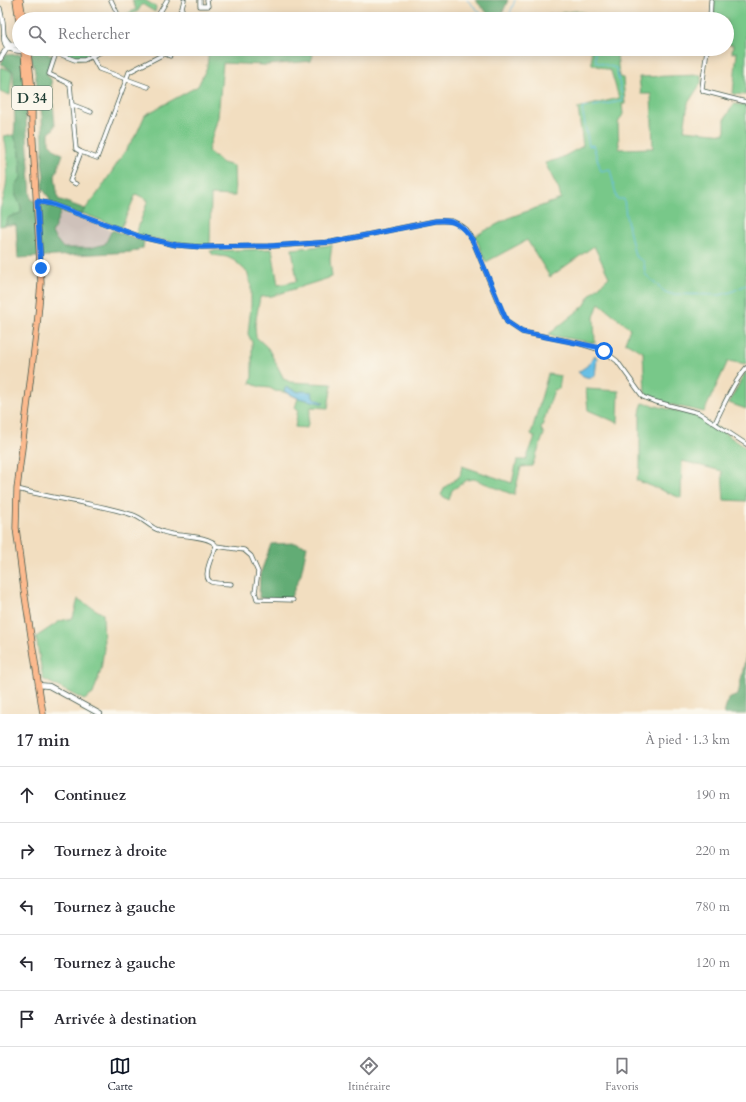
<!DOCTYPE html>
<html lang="fr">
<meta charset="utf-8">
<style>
body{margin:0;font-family:Cardo,serif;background:#f7f7f7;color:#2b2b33}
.stop{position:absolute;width:12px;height:12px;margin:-9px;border:3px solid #1a73e8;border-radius:50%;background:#fff}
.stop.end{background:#1a73e8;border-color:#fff;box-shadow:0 1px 4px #0008}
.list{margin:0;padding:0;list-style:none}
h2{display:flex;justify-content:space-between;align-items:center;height:52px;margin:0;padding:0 16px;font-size:17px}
h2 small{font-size:13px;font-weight:400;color:#7c7c81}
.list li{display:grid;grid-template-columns:26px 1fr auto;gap:12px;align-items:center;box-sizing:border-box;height:56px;padding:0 16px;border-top:1px solid #e1e1e2}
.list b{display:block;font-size:15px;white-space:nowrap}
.list em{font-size:13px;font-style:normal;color:#7c7c81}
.icon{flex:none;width:22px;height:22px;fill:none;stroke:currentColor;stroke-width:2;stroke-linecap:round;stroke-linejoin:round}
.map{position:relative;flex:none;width:746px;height:714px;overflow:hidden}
.search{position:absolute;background:#fff;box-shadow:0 2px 10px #0003;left:12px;right:12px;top:12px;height:44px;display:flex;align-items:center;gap:10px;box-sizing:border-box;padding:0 14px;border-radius:22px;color:#7c7c81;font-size:15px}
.sheet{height:332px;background:#fff}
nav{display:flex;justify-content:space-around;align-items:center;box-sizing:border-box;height:56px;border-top:1px solid #e1e1e2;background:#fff;font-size:11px;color:#7c7c81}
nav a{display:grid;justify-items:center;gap:2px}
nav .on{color:#111827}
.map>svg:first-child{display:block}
</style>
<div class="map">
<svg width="746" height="714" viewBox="0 0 746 714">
<rect width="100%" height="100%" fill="#fbf7ec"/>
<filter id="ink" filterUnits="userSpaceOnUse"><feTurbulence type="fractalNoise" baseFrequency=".025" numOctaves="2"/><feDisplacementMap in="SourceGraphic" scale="8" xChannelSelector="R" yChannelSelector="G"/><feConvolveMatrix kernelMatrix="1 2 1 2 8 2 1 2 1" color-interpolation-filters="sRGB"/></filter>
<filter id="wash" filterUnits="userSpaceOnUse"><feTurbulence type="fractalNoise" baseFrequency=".012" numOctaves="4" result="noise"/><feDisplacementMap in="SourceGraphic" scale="16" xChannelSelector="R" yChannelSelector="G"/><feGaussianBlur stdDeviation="0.9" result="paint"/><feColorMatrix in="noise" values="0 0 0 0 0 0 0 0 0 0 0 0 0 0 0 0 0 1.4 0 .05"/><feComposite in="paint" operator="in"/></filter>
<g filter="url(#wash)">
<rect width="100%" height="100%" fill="#f2dec0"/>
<polygon fill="#cec1ba" points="61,210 112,230 105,244 91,248 63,248 52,234"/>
<g fill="#78c889" stroke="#4c825e">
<polygon points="132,0 145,0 156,7 155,12 142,4 138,11 123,19 122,17 136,9"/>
<polygon points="714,0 746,0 746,95 733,94 737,52 732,53 733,45 727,44 727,19 714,19"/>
<polygon points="576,11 585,13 593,19 581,19 578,16 576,19 546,19 548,15"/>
<polygon points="51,49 85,49 89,56 78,59"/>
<path d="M209 49H303L313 55 311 61 266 65 223 63 218 117 208 151 222 163 234 166 235 196 211 195 210 245C184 244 162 241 136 234L148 200 136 194 121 228 82 213 98 193 137 133 145 115 198 86 207 67Z"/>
<path d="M591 49H615V53L617 54 619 77 623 78 625 104H622L623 114 618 123 619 149 653 148 651 94H641L639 77 701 75V83L688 103 684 130 725 134V118L734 104 746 105V364L728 361 704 412C692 409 649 402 645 392L643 352 625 342 630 328 599 303 594 317 595 343 548 335 585 305 590 295 609 277 594 246 550 277 527 240 486 262 475 236 511 217 561 199 559 190 545 163 559 159 583 146 578 108 619 98 611 71 592 64Z"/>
<polygon points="1,67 12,71 10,95 0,91 0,70"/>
<path d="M14 135 20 152 21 178 16 185V196L21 206V213L9 217 5 225 0 226C0 221 0 215 0 210 2 202 5 194 6 186 8 169 8 153 4 136Z"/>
<polygon points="332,245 330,260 332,277 272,296 260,297 255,325 256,337 268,348 284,379 290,382 332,384 328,408 311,407 307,428 295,427 298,409 295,408 298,398 284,392 275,391 270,388 260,387 250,383 252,377 252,342 248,334 251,305 251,285 247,272 235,261 227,257 213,255 210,251 272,249 278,285 297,281 292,249"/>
<polygon points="746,371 746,409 729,403"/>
<polygon points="548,374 561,376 559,389 554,390 541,429 544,434 532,466 521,467 514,495 474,479 467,480 452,490 449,500 441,495 445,487 460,476 462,466 512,483 517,460 526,460 535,437 531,434"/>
<polygon points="586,389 619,391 618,423 588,410"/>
<polygon points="643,403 694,415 716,427 746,448 746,501 724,500 722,471 682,461 681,498 636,480 640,471 640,414 641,408"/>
<polygon points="78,599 103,614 104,648 101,670 93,694 84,700 43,679 36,637 60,621 73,618"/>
</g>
<g fill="#62ac75" stroke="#407454">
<polygon points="475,0 508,0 500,19 493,19"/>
<polygon points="38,50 53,55 47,75 51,79 55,125 53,130 49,133 49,143 58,152 63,154 55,176 58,199 85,209 79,217 61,211 52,234 63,248 91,248 105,244 112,230 144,241 143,248 132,252 18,258 16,225 5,225 9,217 21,213 21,206 16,196 16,185 21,178 20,153 14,135 15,122 13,71 1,64 5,55 20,54 22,55 31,199 48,206 50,199 42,188 44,176 42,163 43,148 42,116 34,67 30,55 34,51"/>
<polygon points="295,543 307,546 301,574 290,599 259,598 260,575 271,544"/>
<polygon points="746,655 746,714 724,714 728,699 738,695"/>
</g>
<g fill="#68bfe5" stroke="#447e8c">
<path d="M595 355 597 358 595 376C589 379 583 377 578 372L587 366Z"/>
<polygon points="286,387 299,392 302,391 312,392 313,397 324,403 321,403 298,398 284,391"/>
</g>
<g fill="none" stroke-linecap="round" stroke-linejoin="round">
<g stroke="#68bfe5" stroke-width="1">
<polyline points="467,0 487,19"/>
<polyline points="508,19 515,0"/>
<polyline points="595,49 596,62 616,68 623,101 582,108 589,146 593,145 601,171 610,169 617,199 624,199 626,216 635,256 644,262 645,274 665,292 671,294 720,295 731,292 746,285"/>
</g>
</g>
</g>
<g filter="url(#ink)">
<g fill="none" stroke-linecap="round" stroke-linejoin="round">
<defs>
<g id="minor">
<polyline points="111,0 120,19"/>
<polyline points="200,0 200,6 208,6 207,0"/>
<polyline points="0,8 3,22 4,36"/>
<polyline points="160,13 169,19"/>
<polyline points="156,19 167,0"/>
<polyline points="176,19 182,8 184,0"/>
<polyline points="710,19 711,0"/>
<polyline points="46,49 75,60 84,60 107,49"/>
<polyline points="88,49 99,69 148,87"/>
<polyline points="707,49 702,88 703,91 746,102"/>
<polyline points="30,50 33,49"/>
<polyline points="56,53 49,74 70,84 76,149 81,152 97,158 129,72 162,55 163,53 162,49"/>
<polyline points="163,53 170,56"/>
<polyline points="73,105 91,112"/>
<polyline points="76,184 70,181 81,152"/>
<polyline points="37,201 51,204 141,237 176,245 201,247 275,246 332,242 435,221 452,221 458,224 465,229 473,241 503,314 507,322 522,332 578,343 604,351 617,361 643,397 653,401 699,413 746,444"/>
<path d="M715 423C724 404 733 384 746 368"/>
<path d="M17 489C55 499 95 503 133 515 142 518 148 525 156 529 160 531 166 533 171 534 181 536 212 536 216 546L244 550 251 556 258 572 255 592 257 599 293 600"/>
<path d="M216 546C213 554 201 578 211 582 217 584 225 583 231 584"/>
</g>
<g id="tertiary">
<path d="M4 36C4 49 11 50 22 51"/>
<path d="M5 38C9 44 11 47 19 45"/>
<polyline points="0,59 9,45"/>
<polyline points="38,685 49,686 100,714"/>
</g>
<g id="primary">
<polyline points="16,0 19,21"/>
<polyline points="20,0 23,19"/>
<polyline points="24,52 29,115"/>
<polyline points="28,52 32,91 32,124 41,283 37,326 17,489 16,528 24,590 43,714"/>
</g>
</defs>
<use href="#minor" stroke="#3f5549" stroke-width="5"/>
<use href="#tertiary" stroke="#3f5549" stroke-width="6"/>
<use href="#primary" stroke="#3f5549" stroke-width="7"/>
<use href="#minor" stroke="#fff" stroke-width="3.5"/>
<use href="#tertiary" stroke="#fff" stroke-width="4.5"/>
<use href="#primary" stroke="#fcba8e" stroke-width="5.5"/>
</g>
</g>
<g fill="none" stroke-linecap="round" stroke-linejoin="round" filter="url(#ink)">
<path stroke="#1a73e8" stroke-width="5" d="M41 268 37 201 51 204 141 237 176 245 201 247 269 246 332 242 436 221C455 219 462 225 473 241L507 322 522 332 596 347 604 351"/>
</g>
<g text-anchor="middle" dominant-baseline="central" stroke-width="3.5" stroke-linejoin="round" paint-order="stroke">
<rect fill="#fbf7ec" stroke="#61756b" stroke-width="1" x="12" y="86" width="40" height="24" rx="3"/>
<g font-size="14" font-weight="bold" fill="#1f3d34">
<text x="32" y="98">D 34</text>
</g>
</g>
</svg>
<div class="stop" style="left:604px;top:351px"></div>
<div class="stop end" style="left:41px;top:268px"></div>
<div class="search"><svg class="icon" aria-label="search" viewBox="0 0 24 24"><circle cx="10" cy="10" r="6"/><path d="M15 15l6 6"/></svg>Rechercher</div>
</div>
<section class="sheet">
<h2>17 min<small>À pied · 1.3 km</small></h2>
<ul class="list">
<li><svg class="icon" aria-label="ahead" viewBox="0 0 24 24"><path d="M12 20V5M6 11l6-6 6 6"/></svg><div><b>Continuez</b></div><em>190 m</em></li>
<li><svg class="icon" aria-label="right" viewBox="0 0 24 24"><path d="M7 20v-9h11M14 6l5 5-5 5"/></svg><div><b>Tournez à droite</b></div><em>220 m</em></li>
<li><svg class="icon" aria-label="left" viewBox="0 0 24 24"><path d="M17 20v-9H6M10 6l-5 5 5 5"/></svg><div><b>Tournez à gauche</b></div><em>780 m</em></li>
<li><svg class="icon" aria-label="left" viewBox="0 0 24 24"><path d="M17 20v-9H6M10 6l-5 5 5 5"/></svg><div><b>Tournez à gauche</b></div><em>120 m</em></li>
<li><svg class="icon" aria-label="arrive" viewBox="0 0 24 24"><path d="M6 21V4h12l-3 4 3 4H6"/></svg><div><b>Arrivée à destination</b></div></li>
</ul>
</section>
<nav>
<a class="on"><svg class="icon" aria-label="map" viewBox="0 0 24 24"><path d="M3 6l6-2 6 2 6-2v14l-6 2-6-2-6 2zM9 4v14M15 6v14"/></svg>Carte</a>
<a><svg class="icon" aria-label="directions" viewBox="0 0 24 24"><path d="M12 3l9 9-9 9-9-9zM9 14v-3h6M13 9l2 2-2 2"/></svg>Itinéraire</a>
<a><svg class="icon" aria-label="saved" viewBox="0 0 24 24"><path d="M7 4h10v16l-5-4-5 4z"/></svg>Favoris</a>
</nav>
